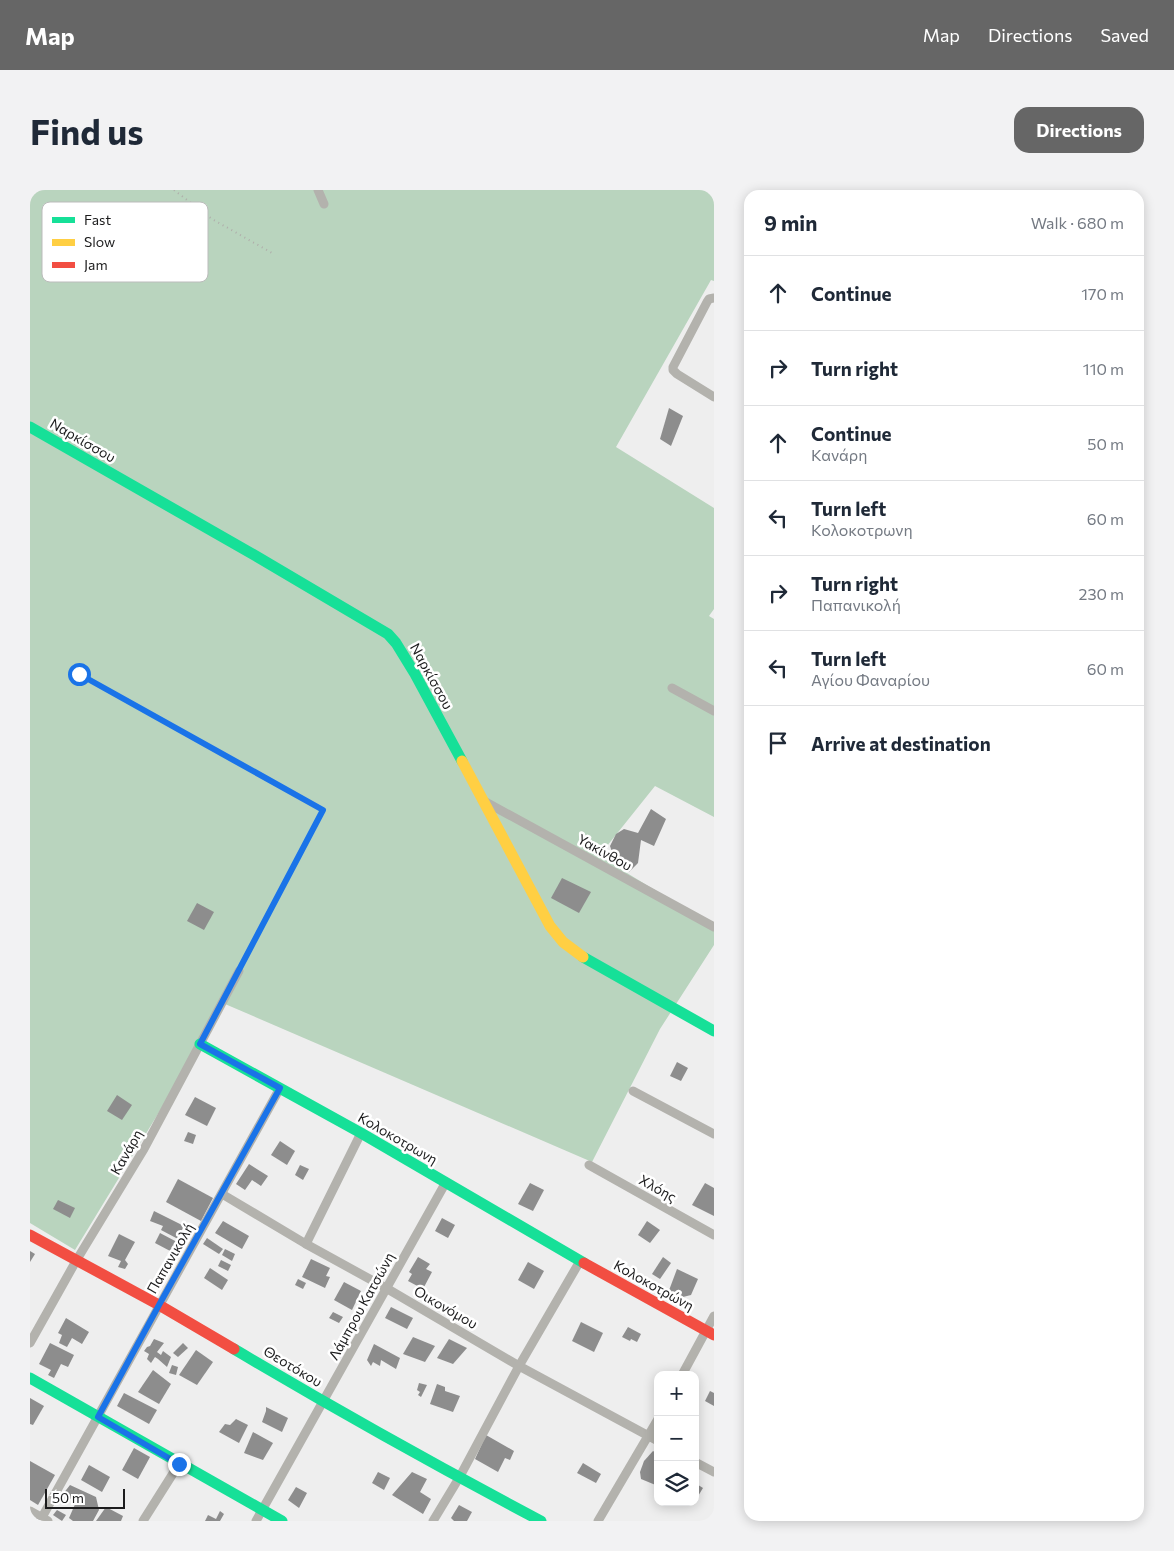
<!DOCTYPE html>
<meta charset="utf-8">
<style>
body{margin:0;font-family:Commissioner,sans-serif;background:#f2f2f3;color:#1f2937}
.controls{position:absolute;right:15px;bottom:15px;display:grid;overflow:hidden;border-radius:10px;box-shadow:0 2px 12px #0003}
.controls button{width:45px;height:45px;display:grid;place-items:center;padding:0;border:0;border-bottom:1px solid #e0e1e3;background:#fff;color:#1f2937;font:25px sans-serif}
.scale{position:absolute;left:15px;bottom:12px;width:80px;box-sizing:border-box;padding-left:5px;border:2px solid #1c1c1d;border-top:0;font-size:14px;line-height:18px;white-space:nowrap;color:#1c1c1d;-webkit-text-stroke:4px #fff;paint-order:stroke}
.stop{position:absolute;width:15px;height:15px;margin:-11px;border:4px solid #1a73e8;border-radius:50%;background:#fff}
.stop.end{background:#1a73e8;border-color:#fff;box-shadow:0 1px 5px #0008}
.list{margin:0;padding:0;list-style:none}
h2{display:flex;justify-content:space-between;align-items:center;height:65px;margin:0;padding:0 20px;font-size:21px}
h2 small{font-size:16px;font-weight:400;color:#747a83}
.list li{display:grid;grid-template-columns:32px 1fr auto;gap:15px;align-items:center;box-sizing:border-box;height:75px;padding:0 20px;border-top:1px solid #e0e1e3}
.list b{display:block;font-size:19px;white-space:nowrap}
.list p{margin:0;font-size:16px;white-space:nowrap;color:#747a83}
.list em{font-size:16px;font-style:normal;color:#747a83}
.icon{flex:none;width:28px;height:28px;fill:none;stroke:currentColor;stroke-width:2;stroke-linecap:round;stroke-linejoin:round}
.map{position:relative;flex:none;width:684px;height:1331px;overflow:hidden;border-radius:15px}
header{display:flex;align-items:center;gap:30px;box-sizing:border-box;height:70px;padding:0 25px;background:#666;color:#fff}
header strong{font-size:24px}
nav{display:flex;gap:28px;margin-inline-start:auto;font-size:18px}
.intro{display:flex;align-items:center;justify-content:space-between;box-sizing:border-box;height:120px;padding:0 30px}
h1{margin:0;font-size:35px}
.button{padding:12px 22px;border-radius:15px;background:#666;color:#fff;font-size:18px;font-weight:700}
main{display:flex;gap:30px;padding:0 30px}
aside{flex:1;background:#fff;border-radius:15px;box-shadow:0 2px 12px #0003}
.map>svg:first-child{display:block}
</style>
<header>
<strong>Map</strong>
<nav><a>Map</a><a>Directions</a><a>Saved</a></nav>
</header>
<div class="intro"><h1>Find us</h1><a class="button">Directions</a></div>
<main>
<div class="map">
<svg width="684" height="1331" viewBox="0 0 684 1331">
<rect width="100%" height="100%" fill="#eee"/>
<polygon fill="#b9d4be" points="0,0 684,0 684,91 681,90 586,257 684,318 684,419 679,426 684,429 684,627 625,596 569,666 684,736 684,755 630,839 562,972 195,814 45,1060 0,1033"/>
<g fill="#8d8d8d">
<polygon points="639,218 653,226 641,256 630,249"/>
<polygon points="621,619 636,629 624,656 611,650 608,673 599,682 586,674 580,656 586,644 594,639 608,643"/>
<polygon points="532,688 561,702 549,723 521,708"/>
<polygon points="167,713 184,722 174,740 157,731"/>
<polygon points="647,872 658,878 651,891 640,886"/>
<polygon points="87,905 102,915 92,930 77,921"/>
<polygon points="165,907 186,918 177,936 155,925"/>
<polygon points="158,942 166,945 163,954 154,951"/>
<polygon points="250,951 265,961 257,975 241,965"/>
<polygon points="219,974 238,986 231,996 222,990 215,1000 206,994"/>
<polygon points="270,975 279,979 273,990 265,985"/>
<polygon points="148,989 183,1008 171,1031 136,1012"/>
<polygon points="500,993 514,1000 503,1021 488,1014"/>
<polygon points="675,993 684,998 684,1026 662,1015"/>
<polygon points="28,1010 45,1018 40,1028 23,1019"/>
<polygon points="124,1021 154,1036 148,1049 131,1040 133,1036 120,1031"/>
<polygon points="412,1028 425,1035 418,1048 405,1041"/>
<polygon points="193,1031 219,1046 212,1059 185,1043"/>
<polygon points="617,1031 630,1040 620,1053 608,1045"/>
<polygon points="130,1043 147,1052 142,1062 125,1053"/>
<polygon points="89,1044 105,1052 95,1070 98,1074 95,1079 88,1077 91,1071 78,1066"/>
<polygon points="177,1048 193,1059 189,1064 173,1054"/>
<polygon points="195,1059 205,1064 202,1071 192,1065"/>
<polygon points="0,1061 5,1064 0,1072"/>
<polygon points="388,1067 400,1074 396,1079 402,1082 393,1099 378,1091 382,1084 379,1082"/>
<polygon points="633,1067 641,1073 630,1089 622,1084"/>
<polygon points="281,1069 300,1078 296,1086 300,1087 295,1098 272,1087"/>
<polygon points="191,1070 201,1075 198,1081 188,1076"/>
<polygon points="498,1072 514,1081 504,1099 488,1090"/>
<polygon points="180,1078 198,1090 192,1100 174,1088"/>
<polygon points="647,1079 668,1089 661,1105 653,1107 638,1103"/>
<polygon points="268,1089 276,1093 273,1099 265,1095"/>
<polygon points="314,1092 331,1101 322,1120 304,1110"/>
<polygon points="361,1117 383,1128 377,1139 355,1128"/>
<polygon points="303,1122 313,1127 309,1133 299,1128"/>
<polygon points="36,1128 59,1142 52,1154 42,1148 37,1157 29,1153 32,1145 28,1143"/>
<polygon points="551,1132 573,1143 564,1162 542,1151"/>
<polygon points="598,1137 611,1144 607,1152 601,1149 600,1151 592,1147"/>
<polygon points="383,1147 405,1156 395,1172 373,1164"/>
<polygon points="124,1149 134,1153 127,1162 131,1165 133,1161 141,1167 137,1177 128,1169 125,1167 121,1173 117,1169 119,1164 114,1161 117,1157 120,1156"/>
<polygon points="419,1149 437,1158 423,1174 407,1168"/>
<polygon points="20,1153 44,1165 38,1177 31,1174 24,1188 18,1185 21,1180 9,1174"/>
<polygon points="153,1153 158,1158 148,1167 143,1163"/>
<polygon points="344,1154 370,1168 366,1179 351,1170 350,1176 343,1172 341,1176 337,1170"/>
<polygon points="166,1160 183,1172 167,1195 149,1185"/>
<polygon points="142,1175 148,1177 146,1185 139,1183"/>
<polygon points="123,1180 141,1194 129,1214 108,1202"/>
<polygon points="389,1193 397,1195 391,1207 388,1205 390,1202 387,1200"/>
<polygon points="407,1194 415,1197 415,1201 430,1206 423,1222 400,1214"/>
<polygon points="680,1201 684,1203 684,1216 675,1211"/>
<polygon points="94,1203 127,1220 119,1234 87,1216"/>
<polygon points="0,1208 14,1216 3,1235 0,1234"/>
<polygon points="236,1217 258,1228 252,1242 232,1232 236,1221"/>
<polygon points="206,1229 218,1235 209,1253 189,1242 195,1234 200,1235"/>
<polygon points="223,1242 243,1253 233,1270 214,1263"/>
<polygon points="456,1245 484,1261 480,1270 475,1268 468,1282 445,1269"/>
<polygon points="104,1258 120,1267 108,1289 92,1280"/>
<polygon points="623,1261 628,1264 628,1296 611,1289 610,1282 614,1271"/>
<polygon points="0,1271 25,1285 8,1315 0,1310"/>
<polygon points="553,1273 571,1284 566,1293 547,1283"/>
<polygon points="59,1275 80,1287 72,1302 51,1290"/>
<polygon points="348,1282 360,1288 354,1300 342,1293"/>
<polygon points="382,1282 397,1289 390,1302 401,1309 393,1324 362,1305"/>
<polygon points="665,1293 673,1298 665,1311"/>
<polygon points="40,1295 66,1307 69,1320 63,1331 43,1331 39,1328 46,1312 33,1304"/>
<polygon points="266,1297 277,1303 269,1318 258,1310"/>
<polygon points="429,1315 442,1322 437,1331 424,1331 421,1328"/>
<polygon points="76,1317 93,1326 91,1331 66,1331"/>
<polygon points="27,1320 36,1325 32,1331 23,1325"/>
<polygon points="190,1321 194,1324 190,1331 175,1331 178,1325 186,1329"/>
</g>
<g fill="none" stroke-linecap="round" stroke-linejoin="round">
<g stroke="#afadaa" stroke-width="2" stroke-dasharray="1 4" stroke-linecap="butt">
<polyline points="144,0 182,29 242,63"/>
<polyline points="49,484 293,620 213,772"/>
</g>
<g stroke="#b3b2ad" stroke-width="9">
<polyline points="288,0 294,14"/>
<polyline points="684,108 679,109 677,112 643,177 643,180 647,184 684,207"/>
<polyline points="642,498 684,521"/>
<polyline points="452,610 684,737"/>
<polyline points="603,901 684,944"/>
<polyline points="559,975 684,1045"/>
<polyline points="192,1004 276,1054 356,1098 489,1176 628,1251"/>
<polyline points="276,1054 331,943"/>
<polyline points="0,1153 46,1071 114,959 209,781"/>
<polyline points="652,1185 684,1126"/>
<polyline points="665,1272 684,1282"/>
<polyline points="0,1321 18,1331"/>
<polyline points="10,1331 250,898"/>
<polyline points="113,1331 149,1274"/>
<polyline points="226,1331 416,992"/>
<polyline points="403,1331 429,1288 489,1176 550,1071"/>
<polyline points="568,1331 628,1229"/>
</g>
<g stroke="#16e098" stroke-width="11">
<polyline points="0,237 226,366 358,444 366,453 385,484 432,571"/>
<polyline points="553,767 684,841"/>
<polyline points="170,854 331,943 554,1073"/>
<path d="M204 1159C305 1219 407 1276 511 1331"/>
<polyline points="0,1188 252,1331"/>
</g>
<polyline stroke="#ffcf43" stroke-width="11" points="432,571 520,736 533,752 553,767"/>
<g stroke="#f24e42" stroke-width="11">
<polyline points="0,1045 129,1115 204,1159"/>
<polyline points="554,1073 684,1145"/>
</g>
</g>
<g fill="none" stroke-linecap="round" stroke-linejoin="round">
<polyline stroke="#1a73e8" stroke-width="6" points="49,484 293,620 170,854 250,898 129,1115 68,1227 149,1274"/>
</g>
<g text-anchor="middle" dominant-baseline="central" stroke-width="5" stroke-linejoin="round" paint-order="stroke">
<g font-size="14" fill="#1c1c1d" stroke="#fff">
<text transform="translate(53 250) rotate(30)">Ναρκίσσου</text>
<text transform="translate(402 486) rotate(61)">Ναρκίσσου</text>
<text transform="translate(575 662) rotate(29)">Υακίνθου</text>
<text transform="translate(368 948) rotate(30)">Κολοκοτρωνη</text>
<text transform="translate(96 962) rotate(-60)">Κανάρη</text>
<text transform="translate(628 998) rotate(29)">Χλόης</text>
<text transform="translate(140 1068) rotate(-60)">Παπανικολή</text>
<text transform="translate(624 1095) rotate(29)">Κολοκοτρώνη</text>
<text transform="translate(331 1116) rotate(-61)">Λάμπρου Κατσώνη</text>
<text transform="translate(416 1117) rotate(30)">Οικονόμου</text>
<text transform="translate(263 1176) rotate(31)">Θεοτόκου</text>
</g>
</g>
<rect x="12" y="12" width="166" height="80" rx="8" fill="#fff" stroke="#bbb" stroke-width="1"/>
<rect x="22" y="27" width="23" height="6" fill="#16e098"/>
<rect x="22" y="49" width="23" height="7" fill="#ffcf43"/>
<rect x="22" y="72" width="23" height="6" fill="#f24e42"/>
<g font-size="14" fill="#1c1c1d">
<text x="54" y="35">Fast</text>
<text x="54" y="57">Slow</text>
<text x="54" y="80">Jam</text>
</g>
</svg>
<div class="controls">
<button>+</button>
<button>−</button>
<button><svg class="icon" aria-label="layers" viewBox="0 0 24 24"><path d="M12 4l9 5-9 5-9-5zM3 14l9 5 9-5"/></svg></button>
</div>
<div class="scale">50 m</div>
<div class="stop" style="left:49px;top:484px"></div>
<div class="stop end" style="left:149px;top:1274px"></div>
</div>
<aside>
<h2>9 min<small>Walk · 680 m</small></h2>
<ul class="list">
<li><svg class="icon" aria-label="ahead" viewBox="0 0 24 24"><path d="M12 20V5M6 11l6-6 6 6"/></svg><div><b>Continue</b></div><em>170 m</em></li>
<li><svg class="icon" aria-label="right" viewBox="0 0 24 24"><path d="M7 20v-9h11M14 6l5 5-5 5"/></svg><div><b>Turn right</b></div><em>110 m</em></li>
<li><svg class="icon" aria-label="ahead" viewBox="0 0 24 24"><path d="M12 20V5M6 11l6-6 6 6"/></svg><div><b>Continue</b><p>Κανάρη</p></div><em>50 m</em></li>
<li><svg class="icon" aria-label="left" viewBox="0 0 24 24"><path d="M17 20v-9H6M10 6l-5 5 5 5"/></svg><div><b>Turn left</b><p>Κολοκοτρωνη</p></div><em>60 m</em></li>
<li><svg class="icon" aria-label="right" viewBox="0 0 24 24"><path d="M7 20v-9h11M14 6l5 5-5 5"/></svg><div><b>Turn right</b><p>Παπανικολή</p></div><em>230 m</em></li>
<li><svg class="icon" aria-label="left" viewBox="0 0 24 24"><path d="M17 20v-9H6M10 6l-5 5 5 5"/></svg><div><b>Turn left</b><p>Αγίου Φαναρίου</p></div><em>60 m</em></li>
<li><svg class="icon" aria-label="arrive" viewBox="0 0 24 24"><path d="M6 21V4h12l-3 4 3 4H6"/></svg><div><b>Arrive at destination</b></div></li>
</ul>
</aside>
</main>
